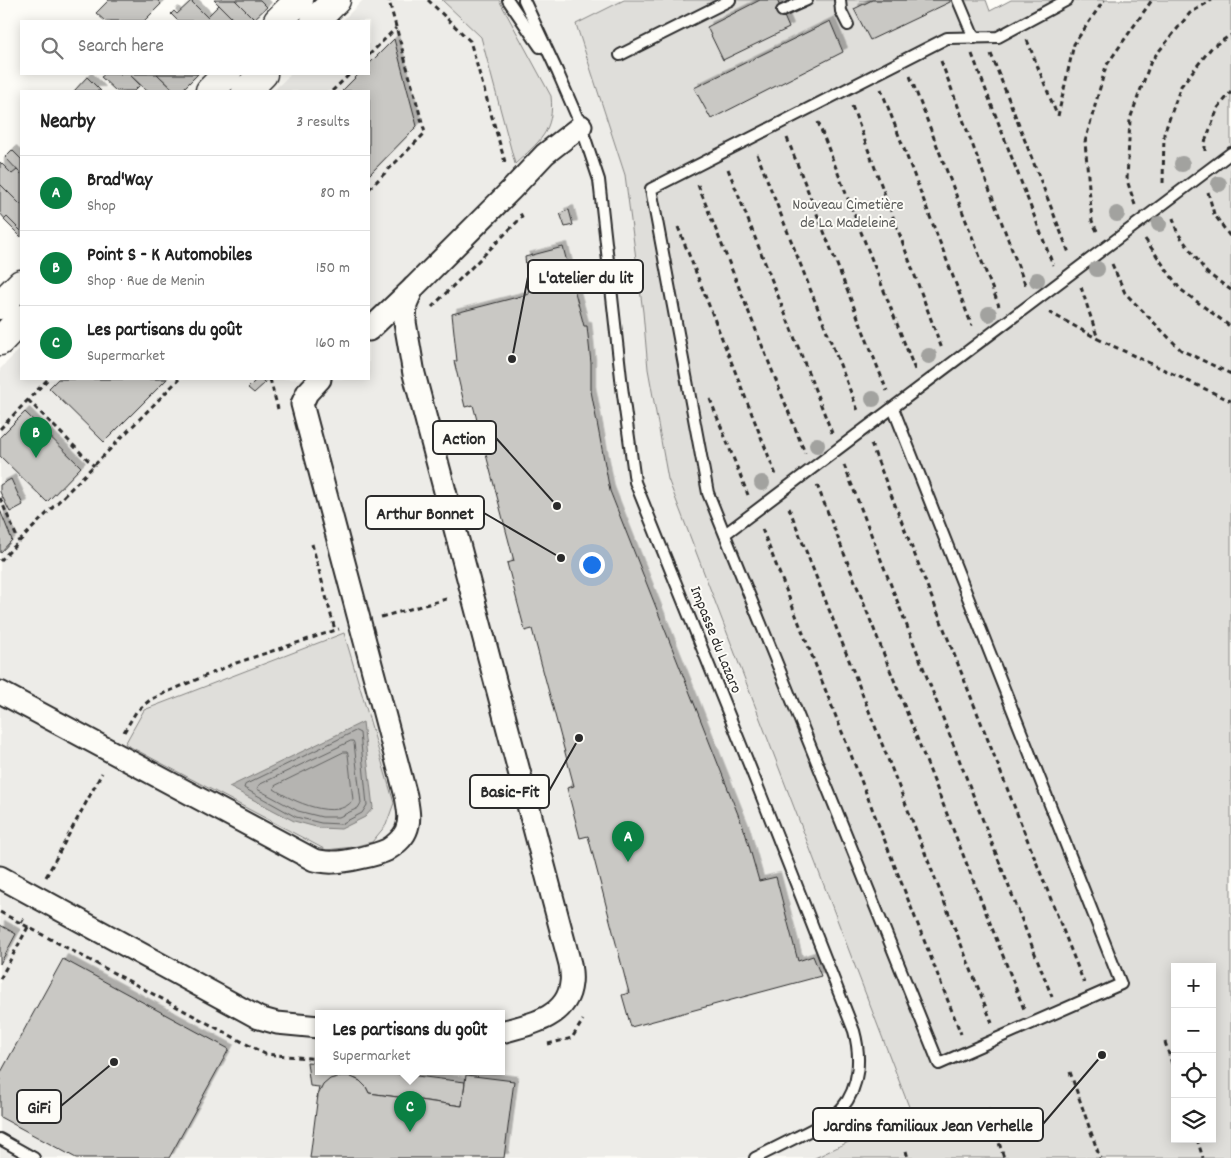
<!DOCTYPE html>
<meta charset="utf-8">
<style>
body{margin:0;font-family:Dekko,sans-serif;background:#f6f6f6;color:#222}
.controls{position:absolute;right:15px;bottom:15px;display:grid;overflow:hidden;border-radius:0px;box-shadow:0 2px 12px #0003}
.controls button{width:45px;height:45px;display:grid;place-items:center;padding:0;border:0;border-bottom:1px solid #e0e0e0;background:#fff;color:#222;font:25px sans-serif}
.you{position:absolute;left:591px;top:564px;width:18px;height:18px;margin:-12px;border:4px solid #fff;border-radius:50%;background:#1a73e8;box-shadow:0 0 0 8px #1a73e833}
.badge{display:grid;place-items:center;width:32px;height:32px;border-radius:50%;background:#0b8043;color:#fff;font-size:16px;font-weight:700}
.pin{position:absolute;translate:-50% -41px;filter:drop-shadow(0 1px 2px #0008)}
.pin::after{content:'';position:absolute;top:26px;width:18px;height:15px;background:inherit;clip-path:polygon(0 0,100% 0,50% 100%)}
.popup{position:absolute;left:315px;top:1010px;width:190px;height:65px;box-sizing:border-box;display:grid;place-content:center;border-radius:0px;background:#fff;filter:drop-shadow(0 1px 4px #0005);font-size:16px;white-space:nowrap;color:#767676}
.popup b{font-size:19px;color:#222}
.popup::after{content:'';position:absolute;left:50%;top:100%;margin-left:-10px;border:10px solid transparent;border-top-color:#fff}
.list{margin:0;padding:0;list-style:none}
h2{display:flex;justify-content:space-between;align-items:center;height:65px;margin:0;padding:0 20px;font-size:21px}
h2 small{font-size:16px;font-weight:400;color:#767676}
.list li{display:grid;grid-template-columns:32px 1fr auto;gap:15px;align-items:center;box-sizing:border-box;height:75px;padding:0 20px;border-top:1px solid #e0e0e0}
.list b{display:block;font-size:19px;white-space:nowrap}
.list p{margin:0;font-size:16px;white-space:nowrap;color:#767676}
.list em{font-size:16px;font-style:normal;color:#767676}
.icon{flex:none;width:28px;height:28px;fill:none;stroke:currentColor;stroke-width:2;stroke-linecap:round;stroke-linejoin:round}
.map{position:relative;flex:none;width:1231px;height:1158px;overflow:hidden}
.search{position:absolute;background:#fff;box-shadow:0 2px 12px #0003;left:20px;top:20px;width:350px;height:55px;display:flex;align-items:center;gap:12px;box-sizing:border-box;padding:0 18px;border-radius:0px;color:#767676;font-size:19px}
.panel{position:absolute;background:#fff;box-shadow:0 2px 12px #0003;left:20px;top:90px;width:350px;height:290px;border-radius:0px}
.map>svg:first-child{display:block}
</style>
<div class="map">
<svg width="1231" height="1158" viewBox="0 0 1231 1158">
<defs>
<filter id="shadow"><feDropShadow dx="4.5" dy="-4.5" stdDeviation="0" flood-color="#0004"/></filter>
</defs>
<rect width="100%" height="100%" fill="#fdfcf7"/>
<filter id="ink" filterUnits="userSpaceOnUse"><feTurbulence type="fractalNoise" baseFrequency=".02" numOctaves="2"/><feDisplacementMap in="SourceGraphic" scale="10" xChannelSelector="R" yChannelSelector="G"/><feConvolveMatrix kernelMatrix="1 2 1 2 8 2 1 2 1" color-interpolation-filters="sRGB"/></filter>
<g filter="url(#ink)">
<path fill="#edece8" fill-rule="evenodd" d="M363 0H624L576 24 625 175 643 312 648 369 668 479 911 1112 815 1158H0V369L21 348V379H369V91H273L291 74H369V21H342ZM319 1013H501V1071H319Z"/>
<g fill="#dfdeda" stroke="#858482" fill-rule="evenodd">
<path d="M442 0H499L551 96C555 131 539 142 515 164L481 37Z"/>
<path d="M624 0H986L990 11 1011 0H1231V1158H815L911 1112 668 479 648 369 643 312 625 175 576 24ZM1175 967H1212V1139H1175Z"/>
<polygon points="344,633 394,803 386,825 372,842 353,847 326,850 125,744 144,710"/>
</g>
<polygon fill="#b5b4b1" stroke="#7e7d7b" points="363,722 373,808 365,817 341,829 320,828 294,821 229,787"/>
<g fill="none" stroke-linecap="round" stroke-linejoin="round">
<g stroke="#626261" stroke-width="1">
<polygon points="356,731 360,733 367,805 362,813 341,824 321,823 296,817 244,788 245,785"/>
<polygon points="351,741 353,741 354,743 361,803 358,808 339,817 322,817 298,811 257,789 259,785"/>
<path d="M344 752H347L348 754 353 800C337 822 292 801 274 789L275 786Z"/>
</g>
</g>
<g fill="#c9c8c4" stroke="#2b2b2b" filter="url(#shadow)">
<polygon points="109,0 157,0 161,4 144,21 105,21 96,13"/>
<polygon points="214,0 235,0 254,19 252,21 235,21"/>
<polygon points="235,0 260,0 267,7 254,19"/>
<polygon points="760,0 777,0 789,28 723,60 707,27"/>
<polygon points="872,0 950,0 950,2 870,40 854,9"/>
<polygon points="191,1 207,17 219,5 235,21 178,21 171,14 174,11 177,14"/>
<polygon points="830,21 843,52 711,119 694,88"/>
<polygon points="394,39 417,126 369,175 369,91 342,91 359,74 369,74 369,64"/>
<polygon points="105,74 129,74 140,85 134,91 116,91 101,77"/>
<polygon points="129,74 157,74 175,91 147,91"/>
<polygon points="157,74 198,74 181,91 175,91"/>
<polygon points="87,77 101,91 74,91"/>
<polygon points="12,150 21,159 21,174 5,157"/>
<polygon points="0,162 12,174 17,170 21,174 21,205 0,184"/>
<polygon points="0,184 21,205 21,231 7,217 5,219 0,213"/>
<polygon points="569,210 573,225 565,227 560,213"/>
<polygon points="7,217 21,231 21,237 4,220"/>
<polygon points="563,247 584,326 587,326 591,363 591,391 610,491 745,832 759,881 776,877 798,961 813,956 821,976 631,1027 622,995 629,993 588,836 580,838 567,788 574,786 532,629 525,631 507,563 514,561 473,405 465,407 454,361 457,361 452,314 529,294 525,257"/>
<polygon points="58,379 167,379 104,442 49,388"/>
<polygon points="257,379 261,379 265,383 254,393 248,388"/>
<polygon points="25,412 81,467 47,502 0,456 0,437"/>
<polygon points="11,479 23,505 10,512 0,492 0,485"/>
<polygon points="0,510 12,540 0,553"/>
<polygon points="0,925 16,934 0,964"/>
<polygon points="63,959 229,1049 169,1158 76,1158 0,1117 0,1074"/>
<polygon points="307,1062 319,1063 319,1071 376,1071 465,1082 462,1106 369,1093 366,1087 360,1081 356,1079 345,1076 334,1078 326,1083 320,1090 317,1098 319,1087 310,1086"/>
<polygon points="466,1075 514,1081 504,1158 310,1158 318,1095 323,1085 330,1079 341,1076 349,1076 360,1081 366,1087 369,1093 462,1106"/>
</g>
<g fill="none" stroke-linecap="round" stroke-linejoin="round">
<defs>
<g id="lane">
<polyline points="508,0 540,47"/>
<path d="M524 0 558 73 581 126 599 180 622 387 635 482 750 767 854 1031C861 1056 860 1087 842 1108 830 1121 813 1129 797 1137 783 1144 769 1151 755 1158"/>
<polyline points="840,0 841,11 848,25"/>
<polyline points="958,0 974,38"/>
<polyline points="782,11 807,0"/>
<polyline points="620,55 730,0"/>
<polyline points="893,408 1121,984 939,1064 708,493 651,189 947,38 998,37 1067,0"/>
<polyline points="725,534 1231,153"/>
<polyline points="0,1139 34,1158"/>
</g>
<g id="street">
<path d="M413 288 406 304 405 322 414 374 570 964C571 970 572 977 571 983 568 1018 528 1025 501 1032"/>
<polyline points="369,330 413,288 512,189 545,154 581,126"/>
<path d="M0 692 314 860C321 861 327 863 334 862 345 862 377 855 387 850 394 846 403 838 406 831 411 820 408 808 406 796L302 404 307 393 320 379"/>
<polyline points="0,877 259,1018 277,1023 319,1027"/>
</g>
<g id="primary">
<polyline points="278,21 299,0"/>
<polyline points="315,21 336,0"/>
<polyline points="210,91 227,74"/>
<polyline points="246,91 263,74"/>
<polyline points="0,305 21,284"/>
<polyline points="0,341 21,319"/>
</g>
</defs>
<use href="#lane" stroke="#2b2b2b" stroke-width="14"/>
<use href="#street" stroke="#2b2b2b" stroke-width="25"/>
<use href="#primary" stroke="#2b2b2b" stroke-width="31"/>
<g stroke="#2b2b2b" stroke-width="3" stroke-dasharray="5 4" stroke-linecap="butt">
<polyline points="428,0 470,41 505,162"/>
<polyline points="1027,40 1057,115"/>
<polyline points="972,54 1053,265"/>
<polyline points="991,54 1069,253"/>
<polyline points="369,55 396,28"/>
<polyline points="941,61 1026,287"/>
<polyline points="910,76 999,306"/>
<polyline points="881,89 972,326"/>
<polyline points="332,91 350,74"/>
<polyline points="852,106 942,349"/>
<polyline points="1058,116 1074,44 1104,0"/>
<polyline points="818,122 915,370"/>
<polyline points="787,138 887,391"/>
<polyline points="1205,151 1205,142 1218,108 1231,92"/>
<polyline points="757,154 859,413"/>
<polyline points="728,169 832,433"/>
<polyline points="1163,183 1164,134 1181,86 1212,47 1231,35"/>
<polyline points="698,185 805,453"/>
<polyline points="369,189 425,133 389,1 390,0"/>
<polyline points="1208,192 1214,214 1231,238"/>
<polyline points="1135,205 1127,180 1130,119 1151,61 1190,13 1212,0"/>
<polyline points="1173,218 1177,232 1207,273 1231,290"/>
<polyline points="678,227 776,475"/>
<polyline points="1097,231 1092,221 1085,142 1106,66 1152,0"/>
<polyline points="1145,239 1180,289 1231,327"/>
<polyline points="1112,264 1125,293 1181,350 1231,374"/>
<polyline points="1081,287 1098,339 1231,401"/>
<polyline points="432,307 522,217 520,213"/>
<polyline points="1049,312 1098,339"/>
<polyline points="270,379 278,409"/>
<polyline points="710,399 748,495"/>
<polyline points="28,400 94,466"/>
<polyline points="0,429 48,379"/>
<polyline points="871,444 1084,983"/>
<polyline points="844,465 1052,997"/>
<polyline points="817,485 1024,1009"/>
<polyline points="0,498 19,542"/>
<polyline points="789,508 992,1023"/>
<polyline points="762,529 961,1034"/>
<polyline points="312,544 335,630"/>
<polyline points="0,561 179,379"/>
<polyline points="381,617 450,598"/>
<polyline points="124,732 136,712 150,700 167,692 236,663 339,629"/>
<polyline points="46,877 102,773"/>
<polyline points="0,912 265,1054 319,1059"/>
<polyline points="21,923 25,916"/>
<polyline points="0,979 28,927"/>
<polyline points="1165,1042 1175,1073"/>
<polyline points="548,1044 572,1038 583,1020"/>
<polyline points="440,1071 449,1071"/>
<polyline points="1070,1072 1100,1158"/>
<polyline points="988,1109 1004,1158"/>
<polyline points="1197,1139 1203,1158"/>
<polyline points="906,1151 908,1158"/>
</g>
<use href="#lane" stroke="#fdfcf7" stroke-width="10"/>
<use href="#street" stroke="#fdfcf7" stroke-width="21"/>
<use href="#primary" stroke="#fdfcf7" stroke-width="28"/>
</g>
<g fill="#a2a29f">
<circle cx="1182" cy="164" r="8"/>
<circle cx="1219" cy="184" r="8"/>
<circle cx="1117" cy="214" r="8"/>
<circle cx="1159" cy="224" r="8"/>
<circle cx="1097" cy="269" r="8"/>
<circle cx="1037" cy="280" r="8"/>
<circle cx="989" cy="314" r="8"/>
<circle cx="929" cy="356" r="8"/>
<circle cx="873" cy="399" r="8"/>
<circle cx="817" cy="445" r="8"/>
<circle cx="762" cy="483" r="8"/>
</g>
</g>
<g text-anchor="middle" dominant-baseline="central" stroke-width="4" stroke-linejoin="round" paint-order="stroke">
<g font-size="16" fill="#585857" stroke="#fdfcf7">
<text x="848" y="205">Nouveau Cimetière<tspan x="848" dy="18">de La Madeleine</tspan></text>
</g>
<g font-size="16" fill="#2b2b2b" stroke="#fdfcf7">
<text transform="translate(715 640) rotate(68)">Impasse du Lazaro</text>
</g>
</g>
<path fill="none" stroke="#2b2b2b" stroke-width="2" d="M512 359L528 277M557 506L496 438M561 558L484 513M579 738L549 791M114 1062L61 1106M1102 1055L1043 1124"/>
<g fill="#2b2b2b" stroke="#fdfcf7" stroke-width="2">
<circle cx="512" cy="359" r="5"/>
<circle cx="557" cy="506" r="5"/>
<circle cx="561" cy="558" r="5"/>
<circle cx="579" cy="738" r="5"/>
<circle cx="114" cy="1062" r="5"/>
<circle cx="1102" cy="1055" r="5"/>
</g>
<g fill="#fdfcf7" stroke="#2b2b2b" stroke-width="2">
<rect x="528" y="260" width="115" height="33" rx="5"/>
<rect x="433" y="421" width="63" height="33" rx="5"/>
<rect x="366" y="496" width="118" height="33" rx="5"/>
<rect x="470" y="775" width="79" height="33" rx="5"/>
<rect x="17" y="1090" width="44" height="33" rx="5"/>
<rect x="813" y="1108" width="230" height="33" rx="5"/>
</g>
<g font-size="18" text-anchor="middle" font-weight="bold" fill="#2b2b2b">
<text x="586" y="283">L'atelier du lit</text>
<text x="464" y="444">Action</text>
<text x="425" y="519">Arthur Bonnet</text>
<text x="510" y="797">Basic-Fit</text>
<text x="39" y="1113">GiFi</text>
<text x="928" y="1131">Jardins familiaux Jean Verhelle</text>
</g>
</svg>
<div class="controls">
<button>+</button>
<button>−</button>
<button><svg class="icon" aria-label="locate" viewBox="0 0 24 24"><circle cx="12" cy="12" r="6"/><path d="M12 2v4M12 18v4M2 12h4M18 12h4"/></svg></button>
<button><svg class="icon" aria-label="layers" viewBox="0 0 24 24"><path d="M12 4l9 5-9 5-9-5zM3 14l9 5 9-5"/></svg></button>
</div>
<div class="you"></div>
<div class="pin badge" style="left:628px;top:862px">A</div>
<div class="pin badge" style="left:36px;top:458px">B</div>
<div class="pin badge" style="left:410px;top:1132px">C</div>
<div class="popup"><b>Les partisans du goût</b>Supermarket</div>
<div class="search"><svg class="icon" aria-label="search" viewBox="0 0 24 24"><circle cx="10" cy="10" r="6"/><path d="M15 15l6 6"/></svg>Search here</div>
<section class="panel">
<h2>Nearby<small>3 results</small></h2>
<ul class="list">
<li><span class="badge">A</span><div><b>Brad'Way</b><p>Shop</p></div><em>80 m</em></li>
<li><span class="badge">B</span><div><b>Point S - K Automobiles</b><p>Shop · Rue de Menin</p></div><em>150 m</em></li>
<li><span class="badge">C</span><div><b>Les partisans du goût</b><p>Supermarket</p></div><em>160 m</em></li>
</ul>
</section>
</div>
